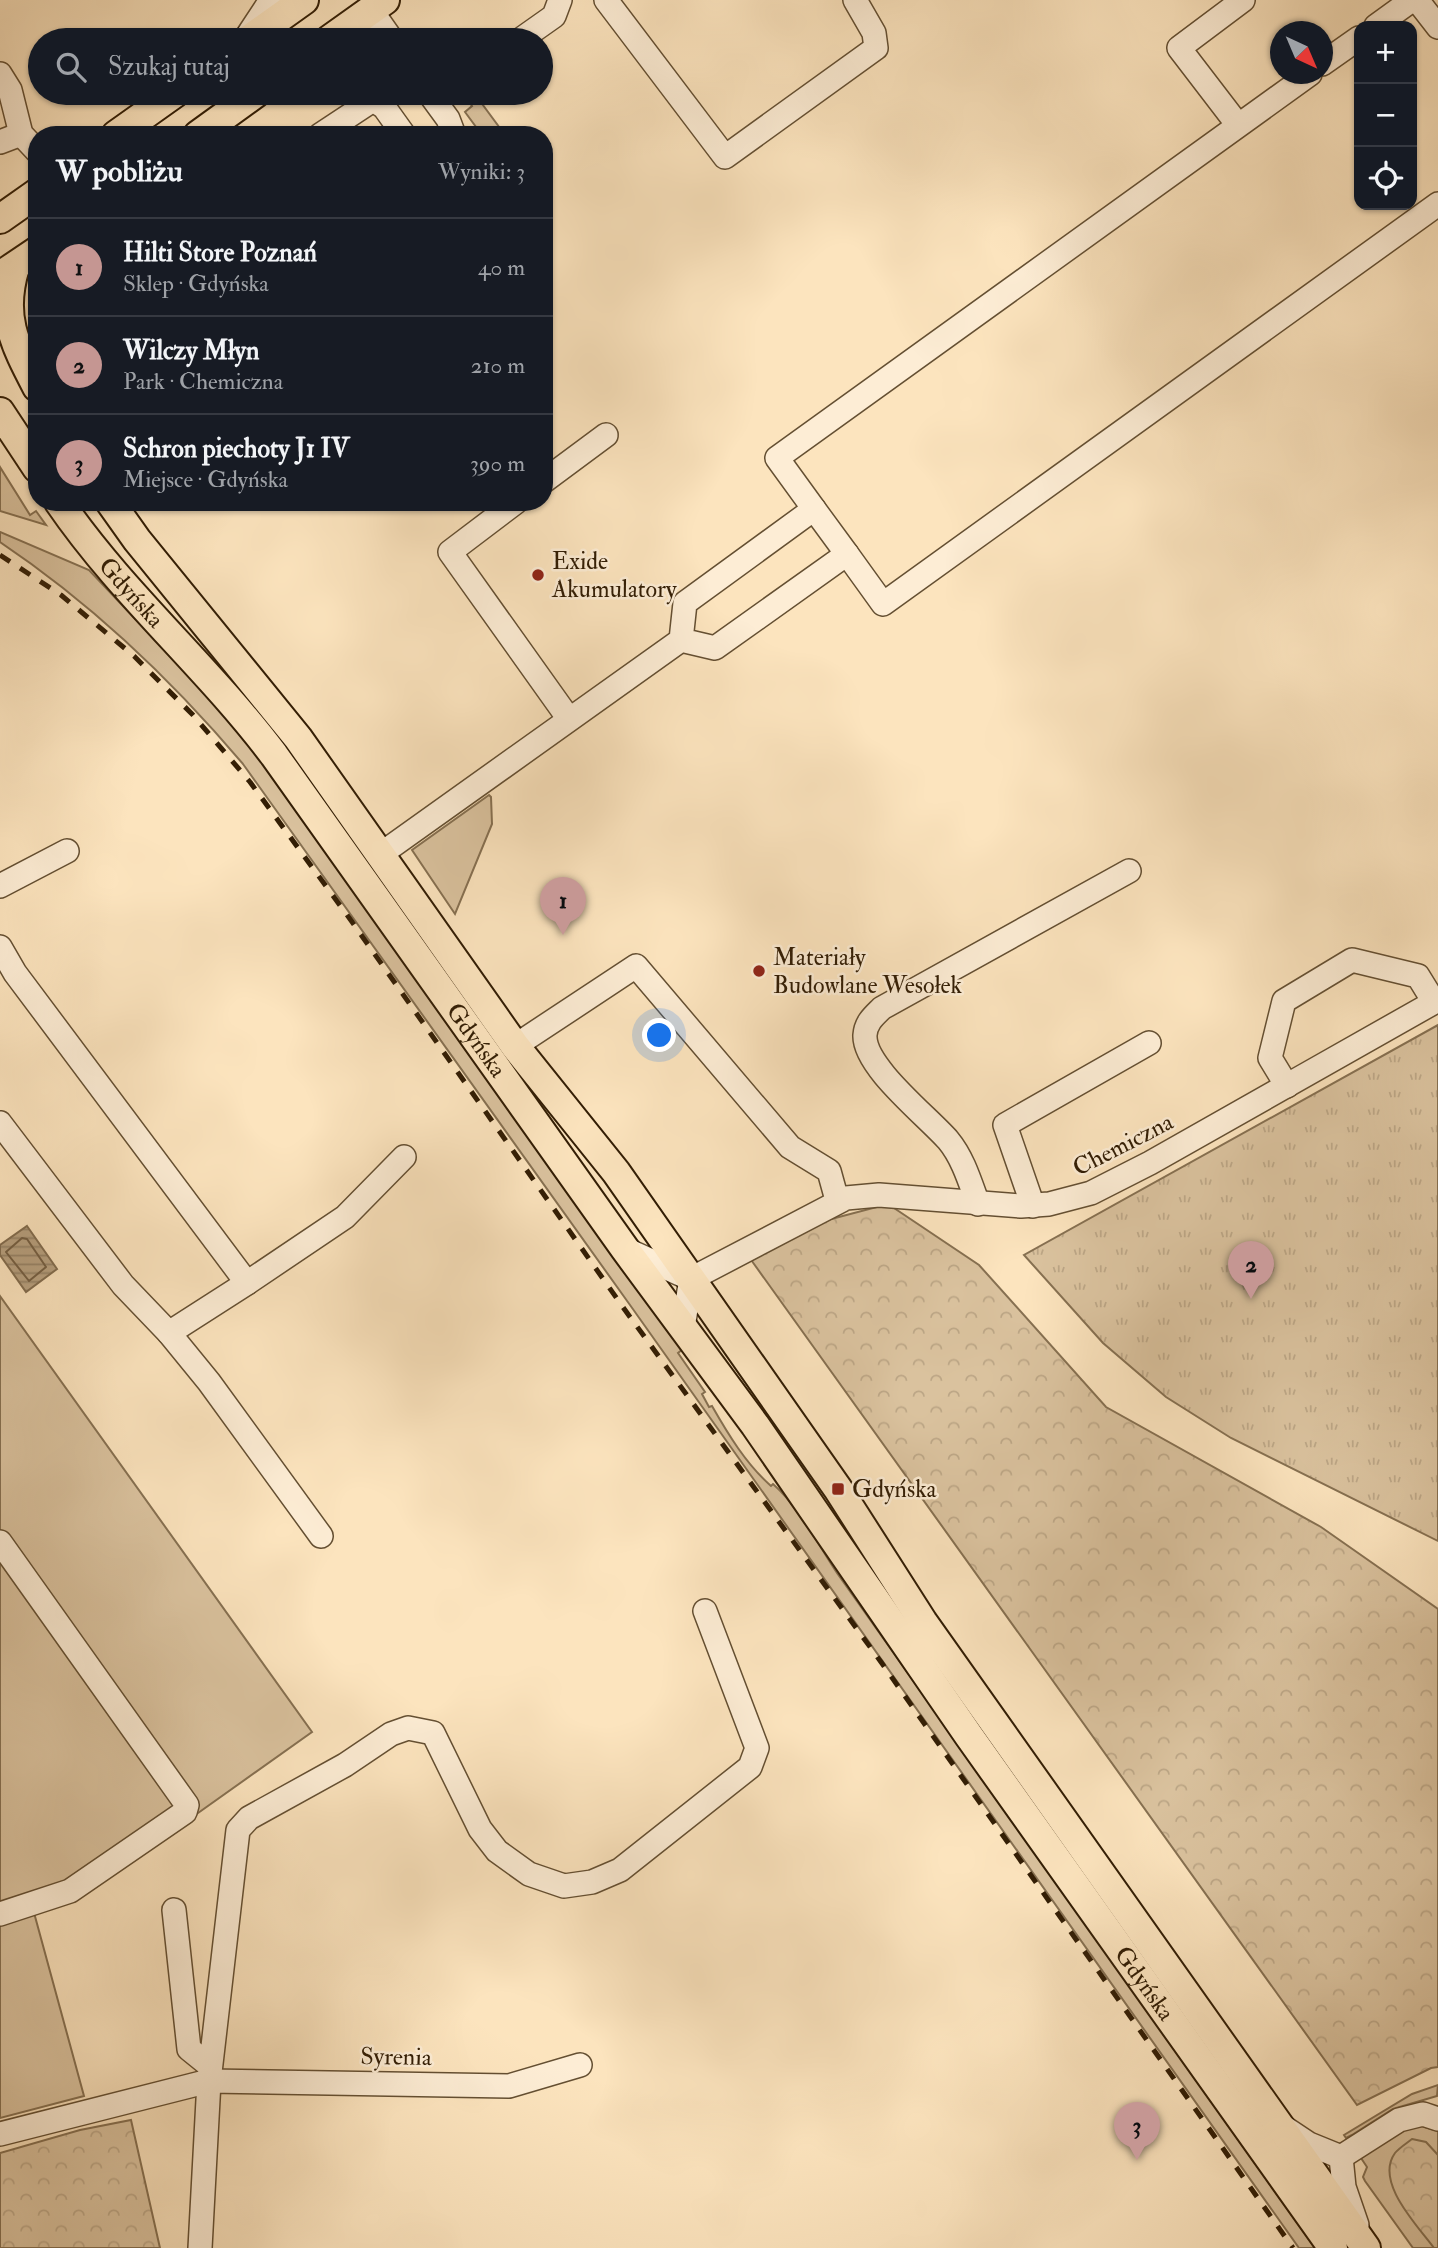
<!DOCTYPE html>
<html lang="pl">
<meta charset="utf-8">
<style>
body{margin:0;font-family:"IM FELL Double Pica",serif;background:#242831;color:#f1f3f6}
.controls{position:absolute;right:21px;top:21px;display:grid;overflow:hidden;border-radius:14px;box-shadow:0 2px 5px #0004}
.controls button{width:63px;height:63px;display:grid;place-items:center;padding:0;border:0;border-bottom:2px solid #363941;background:#171b24;color:#f1f3f6;font:35px sans-serif}
.compass{position:absolute;left:1270px;top:21px;width:63px;height:63px;border-radius:50%;background:#171b24;box-shadow:0 2px 5px #0004;rotate:136deg}
.you{position:absolute;left:660px;top:1036px;width:24px;height:24px;margin:-18px;border:5px solid #fff;border-radius:50%;background:#1a73e8;box-shadow:0 0 0 10px #1a73e833}
.badge{display:grid;place-items:center;width:46px;height:46px;border-radius:50%;background:#c59692;color:#111;font-size:23px;font-weight:700}
.pin{position:absolute;translate:-50% -58px;filter:drop-shadow(0 2px 4px #0008)}
.pin::after{content:'';position:absolute;top:37px;width:24px;height:21px;background:inherit;clip-path:polygon(0 0,100% 0,50% 100%)}
.list{margin:0;padding:0;list-style:none}
h2{display:flex;justify-content:space-between;align-items:center;height:91px;margin:0;padding:0 28px;font-size:30px}
h2 small{font-size:23px;font-weight:400;color:#9ea1a6}
.list li{display:grid;grid-template-columns:46px 1fr auto;gap:21px;align-items:center;box-sizing:border-box;height:98px;padding:0 28px;border-top:2px solid #363941}
.list b{display:block;font-size:26px;white-space:nowrap}
.list p{margin:0;font-size:23px;white-space:nowrap;color:#9ea1a6}
.list em{font-size:23px;font-style:normal;color:#9ea1a6}
.icon{flex:none;width:38px;height:38px;fill:none;stroke:currentColor;stroke-width:2;stroke-linecap:round;stroke-linejoin:round}
.map{position:relative;flex:none;width:1438px;height:2248px;overflow:hidden}
.search{position:absolute;background:#171b24;box-shadow:0 2px 5px #0004;left:28px;top:28px;width:525px;height:77px;display:flex;align-items:center;gap:18px;box-sizing:border-box;padding:0 24px;border-radius:38px;color:#9ea1a6;font-size:26px}
.panel{position:absolute;background:#171b24;box-shadow:0 2px 5px #0004;left:28px;top:126px;width:525px;height:385px;border-radius:28px}
.map>svg:first-child{display:block}
</style>
<div class="map">
<svg width="1438" height="2248" viewBox="0 0 1438 2248">
<defs>
<pattern id="forest-crowns" width="20" height="18" patternUnits="userSpaceOnUse" patternTransform="scale(1.75)"><rect width="20" height="18" fill="#dac29e"/><path d="M2 6a3 3 0 1 1 6 0M12 15a3 3 0 1 1 6 0" fill="none" stroke="#bca686"/></pattern>
<pattern id="park-tufts" width="24" height="20" patternUnits="userSpaceOnUse" patternTransform="scale(1.75)"><rect width="24" height="20" fill="#dac29e"/><path d="M3 7l-1-3M5 7V3M7 7l1-3M15 17l-1-3M17 17v-4M19 17l1-3" fill="none" stroke="#bca686"/></pattern>
<pattern id="water-rules" width="6" height="5" patternUnits="userSpaceOnUse" patternTransform="scale(1.75)"><rect width="6" height="5" fill="#b7a07f"/><path d="M0 2.5h6" fill="none" stroke="#958266"/></pattern>
</defs>
<rect width="100%" height="100%" fill="#fce4be"/>
<filter id="stains"><feTurbulence type="fractalNoise" baseFrequency=".00286" numOctaves="4"/><feColorMatrix values="0 0 0 0 .2 0 0 0 0 .09 0 0 0 0 .02 0 0 0 .5 -.17"/></filter>
<radialGradient id="worn" r=".72"><stop offset=".6" stop-color="#630" stop-opacity="0"/><stop offset="1" stop-color="#630" stop-opacity=".3"/></radialGradient>
<g fill="#dac29e" stroke="#867051" stroke-width="2">
<polygon points="451,93 474,93 505,135 482,135 465,112 472,106 466,98 459,103"/>
<polygon points="0,467 30,515 36,511 46,525 0,511"/>
<path d="M0 532 89 570 223 712 260 757 683 1349 678 1353 705 1392 702 1394 709 1407 712 1406C728 1434 746 1464 771 1486L773 1484C800 1508 817 1543 837 1573L1315 2248H1299L630 1305 243 764C172 680 91 603 0 542Z"/>
<polygon points="489,795 491,797 492,824 455,914 412,850"/>
<polygon points="0,1296 312,1732 184,1823 33,1909 84,2096 0,2118"/>
<polygon points="1438,2085 1437,2096 1393,2109 1352,2135 1346,2138 1344,2135 1412,2094"/>
<polygon points="1421,2126 1438,2131 1438,2248 1413,2248 1365,2181 1363,2177 1367,2167 1361,2158 1402,2130"/>
</g>
<g fill="url(#forest-crowns)" stroke="#867051" stroke-width="2">
<polygon points="888,1204 979,1265 1106,1407 1321,1527 1438,1609 1438,2067 1431,2068 1357,2105 749,1257 820,1222"/>
<polygon points="131,2120 160,2248 0,2248 0,2153 80,2130"/>
<path d="M1412 2139 1426 2142 1438 2155V2248H1434C1418 2226 1374 2182 1395 2153 1399 2148 1407 2143 1412 2139Z"/>
</g>
<polygon fill="url(#park-tufts)" stroke="#867051" stroke-width="2" points="1438,1025 1438,1541 1231,1438 1166,1397 1103,1343 1024,1255"/>
<polygon fill="url(#water-rules)" stroke="#826c4e" stroke-width="2" points="27,1226 57,1269 26,1292 0,1255 0,1245"/>
<g fill="none" stroke-linecap="round" stroke-linejoin="round">
<polygon stroke="#745e42" stroke-width="2" points="22,1238 27,1239 46,1267 29,1281 6,1252"/>
<defs>
<g id="minor">
<polyline points="373,0 371,10 392,40"/>
<polyline points="606,0 725,157 876,48 874,33 855,0"/>
<polyline points="1417,0 1438,27"/>
<polyline points="1376,26 1412,0"/>
<polyline points="246,38 271,0"/>
<polyline points="520,40 554,16 560,0"/>
<polyline points="1322,64 1359,38"/>
<polyline points="0,74 10,90 21,134 37,151"/>
<polyline points="429,93 448,119 454,135"/>
<polyline points="1238,125 1179,48 1243,0"/>
<polyline points="320,135 373,100 384,107 404,135"/>
<polyline points="0,142 21,134"/>
<polyline points="544,481 606,435"/>
<polyline points="516,502 450,552 569,719"/>
<polyline points="814,509 777,458 1310,74"/>
<polyline points="847,554 883,604 1438,204"/>
<polyline points="381,854 681,640 685,603 814,509 847,554 715,648 681,640"/>
<polyline points="0,886 67,851"/>
<polyline points="0,947 15,973 247,1283 169,1333 123,1285 0,1123"/>
<polyline points="515,1046 636,966 790,1147 829,1171 837,1200"/>
<polyline points="1287,1086 1270,1058 1284,1001 1352,960 1418,976 1434,1002"/>
<path d="M978 1204C970 1182 963 1158 948 1140 927 1116 863 1066 865 1035 866 1022 874 1016 882 1008L1129 871"/>
<polyline points="1033,1206 1005,1125 1149,1043"/>
<polyline points="625,1249 691,1279"/>
<polyline points="691,1279 846,1198 879,1195 1021,1206 1049,1204 1091,1193 1150,1163 1438,1000"/>
<polyline points="247,1283 345,1217 404,1157"/>
<polyline points="683,1327 691,1279"/>
<polyline points="169,1333 209,1382 321,1536"/>
<polyline points="0,1542 187,1805 185,1812 70,1891 0,1914"/>
<polyline points="174,1910 189,2049 210,2066"/>
<polyline points="1285,2128 1309,2144 1341,2157"/>
<polyline points="0,2134 209,2081 509,2086 580,2065"/>
<polyline points="1341,2157 1399,2120 1423,2114 1438,2119"/>
<polyline points="1341,2157 1344,2187 1357,2225"/>
<polyline points="200,2248 209,2081 238,1830 249,1818 345,1765 391,1734 408,1728 433,1733 480,1829 497,1851 529,1874 564,1886 592,1882 620,1870 750,1767 757,1748 705,1611"/>
</g>
<g id="major">
<polyline points="248,40 304,0"/>
<polyline points="329,40 385,0"/>
<polyline points="116,135 175,93"/>
<polyline points="198,135 256,93"/>
<polyline points="0,219 37,193"/>
<path d="M15 267C0 316 14 343 37 387"/>
<polyline points="0,276 37,251"/>
<polyline points="0,412 37,468"/>
<path id="s1" d="M59 502C122 594 207 666 274 755L625 1249 755 1425 969 1736 1333 2248"/>
<polyline points="110,502 137,540 298,738 515,1046 616,1172 838,1489 923,1622 1366,2248"/>
</g>
</defs>
<use href="#minor" stroke="#644f32" stroke-width="26"/>
<use href="#major" stroke="#321d04" stroke-width="32"/>
<use href="#minor" stroke="#fdedd5" stroke-width="23"/>
<use href="#major" stroke="#fce4be" stroke-width="28"/>
<polyline stroke="#321d04" stroke-width="5" stroke-dasharray="12 12" stroke-linecap="butt" points="0,555 61,595 134,656 193,715 250,782 350,919 625,1310 881,1662 1293,2248"/>
</g>
<g fill="#8f2418" stroke="#fdedd5" stroke-width="2.5">
<circle cx="538" cy="575" r="7"/>
<circle cx="759" cy="971" r="7"/>
<rect x="831" y="1482" width="14" height="14" rx="3.5"/>
</g>
<g text-anchor="middle" dominant-baseline="central" stroke-width="5" stroke-linejoin="round" paint-order="stroke">
<g font-size="24" fill="#321d04" stroke="#fdedd5" text-anchor="start">
<text x="552" y="561">Exide<tspan x="552" dy="28">Akumulatory</tspan></text>
<text x="773" y="957">Materiały<tspan x="773" dy="28">Budowlane Wesołek</tspan></text>
<text x="852" y="1489">Gdyńska</text>
</g>
<g font-size="24" fill="#321d04" stroke="#fdedd5">
<text stroke="none"><textPath href="#s1" startOffset="116">Gdyńska</textPath></text>
<text stroke="none"><textPath href="#s1" startOffset="682">Gdyńska</textPath></text>
<text transform="translate(1123 1145) rotate(-27)">Chemiczna</text>
<text stroke="none"><textPath href="#s1" startOffset="1838">Gdyńska</textPath></text>
<text transform="translate(396 2057) rotate(1)">Syrenia</text>
</g>
</g>
<rect width="100%" height="100%" filter="url(#stains)"/>
<rect width="100%" height="100%" fill="url(#worn)"/>
</svg>
<div class="controls">
<button>+</button>
<button>−</button>
<button><svg class="icon" aria-label="locate" viewBox="0 0 24 24"><circle cx="12" cy="12" r="6"/><path d="M12 2v4M12 18v4M2 12h4M18 12h4"/></svg></button>
</div>
<svg class="compass" viewBox="-18 -18 36 36"><path d="M0-13l5 13h-10z" fill="#e53935"/><path d="M0 13l5-13h-10z" fill="#9ea1a6"/></svg>
<div class="you"></div>
<div class="pin badge" style="left:563px;top:935px">1</div>
<div class="pin badge" style="left:1251px;top:1299px">2</div>
<div class="pin badge" style="left:1137px;top:2160px">3</div>
<div class="search"><svg class="icon" aria-label="search" viewBox="0 0 24 24"><circle cx="10" cy="10" r="6"/><path d="M15 15l6 6"/></svg>Szukaj tutaj</div>
<section class="panel">
<h2>W pobliżu<small>Wyniki: 3</small></h2>
<ul class="list">
<li><span class="badge">1</span><div><b>Hilti Store Poznań</b><p>Sklep · Gdyńska</p></div><em>40 m</em></li>
<li><span class="badge">2</span><div><b>Wilczy Młyn</b><p>Park · Chemiczna</p></div><em>210 m</em></li>
<li><span class="badge">3</span><div><b>Schron piechoty J1 IV</b><p>Miejsce · Gdyńska</p></div><em>390 m</em></li>
</ul>
</section>
</div>
